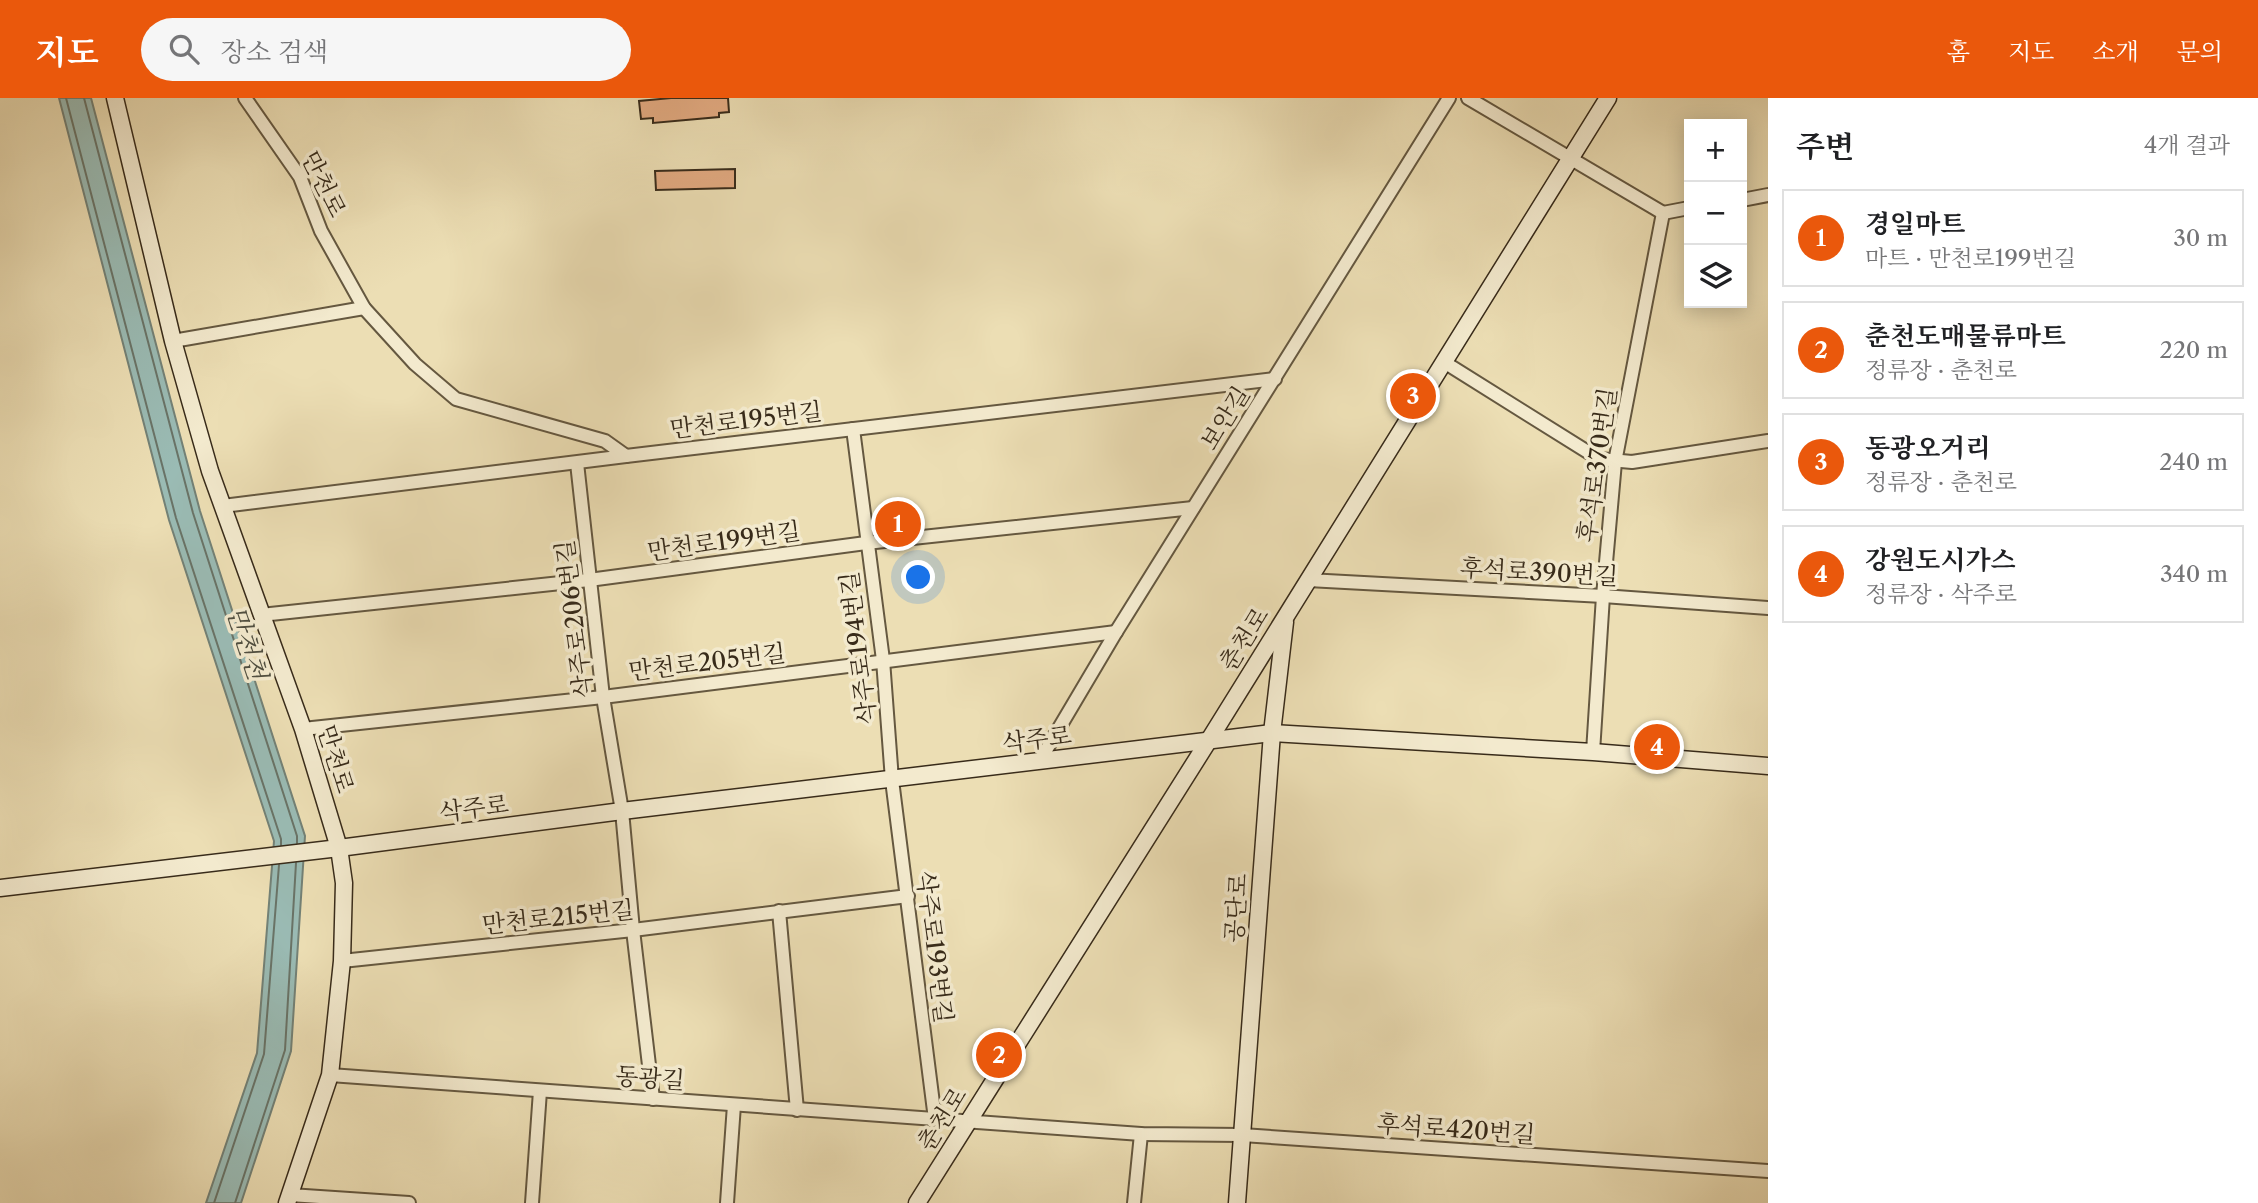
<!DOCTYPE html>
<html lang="ko">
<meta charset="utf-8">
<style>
body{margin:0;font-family:"Libre Caslon Text","Noto Serif KR",serif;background:#f6f6f6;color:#202124}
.controls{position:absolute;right:21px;top:21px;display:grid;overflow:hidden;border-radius:0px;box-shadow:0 4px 18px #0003}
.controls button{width:63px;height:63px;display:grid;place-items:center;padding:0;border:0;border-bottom:2px solid #e0e0e0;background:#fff;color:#202124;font:35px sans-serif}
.you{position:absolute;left:919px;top:480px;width:24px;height:24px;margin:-18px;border:5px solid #fff;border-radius:50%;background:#1a73e8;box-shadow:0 0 0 10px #1a73e833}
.badge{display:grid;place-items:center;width:46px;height:46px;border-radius:50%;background:#ea580c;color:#fff;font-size:23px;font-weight:700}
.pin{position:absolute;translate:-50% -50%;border:4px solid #fff;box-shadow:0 2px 7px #0006}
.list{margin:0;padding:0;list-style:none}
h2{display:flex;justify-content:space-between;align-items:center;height:91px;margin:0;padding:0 28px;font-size:30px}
h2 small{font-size:23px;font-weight:400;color:#757577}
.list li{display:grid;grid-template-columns:46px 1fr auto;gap:21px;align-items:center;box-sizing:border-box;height:98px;margin:0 14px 14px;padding:0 14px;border:2px solid #e0e0e0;border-radius:0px}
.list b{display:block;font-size:26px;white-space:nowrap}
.list p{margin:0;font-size:23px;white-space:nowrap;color:#757577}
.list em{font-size:23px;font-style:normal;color:#757577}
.icon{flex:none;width:38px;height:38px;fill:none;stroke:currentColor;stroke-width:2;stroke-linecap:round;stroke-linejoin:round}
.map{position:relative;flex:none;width:1768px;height:1105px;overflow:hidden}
header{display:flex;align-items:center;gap:42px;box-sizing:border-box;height:98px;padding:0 35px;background:#ea580c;color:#fff}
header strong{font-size:33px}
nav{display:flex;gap:38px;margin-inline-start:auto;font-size:24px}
.search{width:490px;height:63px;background:#f6f6f6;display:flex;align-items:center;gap:18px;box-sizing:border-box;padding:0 24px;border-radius:38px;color:#757577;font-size:26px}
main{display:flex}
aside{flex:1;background:#fff}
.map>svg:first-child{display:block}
</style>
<header>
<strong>지도</strong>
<div class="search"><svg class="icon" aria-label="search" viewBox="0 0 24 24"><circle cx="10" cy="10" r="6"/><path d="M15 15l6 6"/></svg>장소 검색</div>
<nav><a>홈</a><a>지도</a><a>소개</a><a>문의</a></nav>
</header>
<main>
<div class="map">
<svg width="1768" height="1105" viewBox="0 0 1768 1105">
<rect width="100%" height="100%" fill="#ecdeb4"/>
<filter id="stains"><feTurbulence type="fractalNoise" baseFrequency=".00286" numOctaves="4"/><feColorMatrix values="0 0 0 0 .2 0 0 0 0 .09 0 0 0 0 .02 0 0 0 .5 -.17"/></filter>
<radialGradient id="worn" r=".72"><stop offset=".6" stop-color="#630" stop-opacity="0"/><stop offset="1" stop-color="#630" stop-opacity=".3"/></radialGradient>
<polygon fill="#9abbb4" stroke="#738176" stroke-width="2" points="59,0 91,0 200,413 305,738 291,953 241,1105 206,1105 257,955 274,743 169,422"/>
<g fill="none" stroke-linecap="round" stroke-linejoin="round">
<g stroke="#697367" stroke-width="2">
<polyline points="66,0 176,420 281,741 281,747"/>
<polyline points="84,0 193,415 297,738 297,745"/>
<polyline points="214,1105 264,956 279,767"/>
<polyline points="235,1105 285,952 296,765"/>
</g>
</g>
<g fill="#e2aa81" stroke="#382b1a" stroke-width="2">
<polygon points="671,0 728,0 729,14 719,15 719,19 653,25 653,20 641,21 639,3"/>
<polygon points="735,71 735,90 656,92 655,73"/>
</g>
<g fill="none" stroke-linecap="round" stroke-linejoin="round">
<defs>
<g id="street">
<polyline points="245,0 300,79 321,133 364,210 415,266 456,301 605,343 626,358"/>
<polyline points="1468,0 1663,115"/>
<polyline points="1742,102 1768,97"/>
<polyline points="173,243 364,210"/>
<polyline points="1444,264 1599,361 1632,364 1768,343"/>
<polyline points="853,331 883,562 892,682 935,1021"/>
<polyline points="577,365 603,599 622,713 633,832 653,1001"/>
<polyline points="223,408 626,358 1275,281"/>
<polyline points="1308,482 1603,498 1768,510"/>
<polyline points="261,517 589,482 866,445 1193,410"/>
<polyline points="303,631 603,599 1116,534"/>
<polyline points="1593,654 1603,498 1615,364 1663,115 1689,110"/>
<polyline points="1039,664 1116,534 1449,0"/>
<polyline points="779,813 797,1012"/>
<polyline points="342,863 633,832 908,798"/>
<polyline points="330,977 1141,1036 1242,1037 1768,1073"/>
<polyline points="290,1097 409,1105"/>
<polyline points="532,1105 540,993"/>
<polyline points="727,1105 734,1007"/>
<polyline points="1134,1105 1141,1036"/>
</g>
<g id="secondary">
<polyline points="115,0 173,243 210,373 303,631 339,750 344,785 342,863 330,977 287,1105"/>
<polyline points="0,790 339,750 622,713 1272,635 1593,654 1768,668"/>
<polyline points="917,1105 1209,642 1608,0"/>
<polyline points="1237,1105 1272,635 1285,524"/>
</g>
</defs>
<use href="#street" stroke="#655840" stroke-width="16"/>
<use href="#secondary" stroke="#382b1a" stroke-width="19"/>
<use href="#street" stroke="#f3eace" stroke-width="12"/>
<use href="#secondary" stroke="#f3eace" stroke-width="16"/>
</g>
<g text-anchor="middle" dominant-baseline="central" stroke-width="7" stroke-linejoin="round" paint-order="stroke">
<g font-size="24" fill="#382b1a" stroke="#f3eace">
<text transform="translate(324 86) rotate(64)">만천로</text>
<text transform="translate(1225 320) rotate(-58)">보안길</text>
<text transform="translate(746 322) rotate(-7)">만천로195번길</text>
<text transform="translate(1597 367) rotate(-82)">후석로370번길</text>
<text transform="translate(724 443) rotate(-8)">만천로199번길</text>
<text transform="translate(1539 474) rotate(3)">후석로390번길</text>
<text transform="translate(574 521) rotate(-97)">삭주로206번길</text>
<text transform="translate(1244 541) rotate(-58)">춘천로</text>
<text transform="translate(858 550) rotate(-97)">삭주로194번길</text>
<text transform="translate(707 564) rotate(-7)">만천로205번길</text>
<text transform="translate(1037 641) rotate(-7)">삭주로</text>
<text transform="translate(336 661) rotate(73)">만천로</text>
<text transform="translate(474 710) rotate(-7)">삭주로</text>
<text transform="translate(1236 810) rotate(-86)">공단로</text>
<text transform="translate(558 819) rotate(-6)">만천로215번길</text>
<text transform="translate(935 849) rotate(83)">삭주로193번길</text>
<text transform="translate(650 980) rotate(4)">동광길</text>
<text transform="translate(942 1021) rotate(-58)">춘천로</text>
<text transform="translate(1456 1031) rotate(4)">후석로420번길</text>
</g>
<g font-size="26" font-style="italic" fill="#504f40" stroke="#f3eace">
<text transform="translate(247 545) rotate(72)">만천천</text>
</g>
</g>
<rect width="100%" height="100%" filter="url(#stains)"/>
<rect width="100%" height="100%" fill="url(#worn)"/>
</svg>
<div class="controls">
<button>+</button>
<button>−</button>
<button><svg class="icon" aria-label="layers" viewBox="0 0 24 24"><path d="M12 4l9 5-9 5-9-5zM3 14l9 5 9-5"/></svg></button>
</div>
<div class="you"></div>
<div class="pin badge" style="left:898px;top:426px">1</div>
<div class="pin badge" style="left:999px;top:957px">2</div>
<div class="pin badge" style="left:1413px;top:298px">3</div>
<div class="pin badge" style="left:1657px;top:649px">4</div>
</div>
<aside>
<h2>주변<small>4개 결과</small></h2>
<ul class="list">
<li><span class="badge">1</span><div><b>경일마트</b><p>마트 · 만천로199번길</p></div><em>30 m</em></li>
<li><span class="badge">2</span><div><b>춘천도매물류마트</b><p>정류장 · 춘천로</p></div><em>220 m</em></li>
<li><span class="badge">3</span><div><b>동광오거리</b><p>정류장 · 춘천로</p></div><em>240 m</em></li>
<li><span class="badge">4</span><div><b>강원도시가스</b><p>정류장 · 삭주로</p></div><em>340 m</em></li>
</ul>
</aside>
</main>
